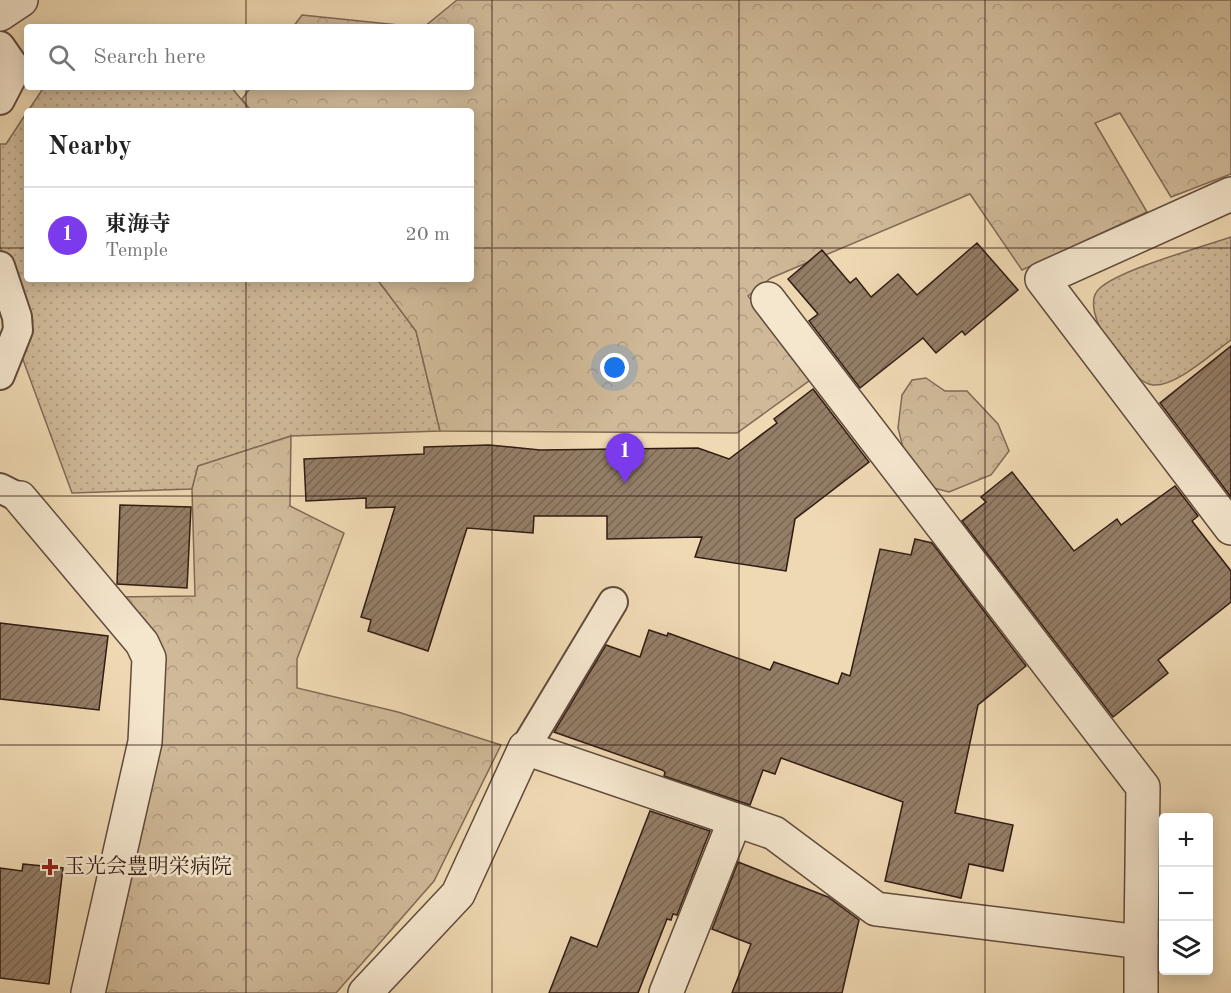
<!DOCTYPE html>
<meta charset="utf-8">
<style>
body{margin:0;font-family:"Old Standard TT","Noto Serif JP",serif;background:#f6f6f6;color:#222}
.controls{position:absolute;right:18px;bottom:18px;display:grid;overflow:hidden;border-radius:6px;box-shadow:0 3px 15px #0003}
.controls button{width:54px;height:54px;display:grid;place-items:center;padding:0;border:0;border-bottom:2px solid #e0e0e0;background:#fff;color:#222;font:30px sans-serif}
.you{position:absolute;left:615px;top:368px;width:21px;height:21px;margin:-15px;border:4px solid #fff;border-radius:50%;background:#1a73e8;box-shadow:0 0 0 9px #1a73e833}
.badge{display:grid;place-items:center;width:39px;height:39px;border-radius:50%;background:#7c3aed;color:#fff;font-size:20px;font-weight:700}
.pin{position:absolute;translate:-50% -50px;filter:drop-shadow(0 2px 3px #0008)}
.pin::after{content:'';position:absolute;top:32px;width:21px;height:18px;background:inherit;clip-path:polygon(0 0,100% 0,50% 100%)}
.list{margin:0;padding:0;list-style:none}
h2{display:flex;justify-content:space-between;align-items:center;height:78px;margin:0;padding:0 24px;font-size:26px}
h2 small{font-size:20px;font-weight:400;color:#767676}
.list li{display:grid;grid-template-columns:39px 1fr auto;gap:18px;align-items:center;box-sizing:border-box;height:96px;padding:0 24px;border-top:2px solid #e0e0e0}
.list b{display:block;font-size:22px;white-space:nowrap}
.list p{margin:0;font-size:20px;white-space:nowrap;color:#767676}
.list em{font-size:20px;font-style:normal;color:#767676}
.icon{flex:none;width:33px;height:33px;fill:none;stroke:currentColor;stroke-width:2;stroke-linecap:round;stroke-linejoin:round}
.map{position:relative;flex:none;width:1231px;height:993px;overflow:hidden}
.search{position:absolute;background:#fff;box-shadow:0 3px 15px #0003;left:24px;top:24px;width:450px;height:66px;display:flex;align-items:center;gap:15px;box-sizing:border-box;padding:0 21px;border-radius:6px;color:#767676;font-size:22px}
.panel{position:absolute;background:#fff;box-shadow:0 3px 15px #0003;left:24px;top:108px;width:450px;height:174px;border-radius:6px}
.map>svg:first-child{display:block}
</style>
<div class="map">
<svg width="1231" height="993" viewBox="0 0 1231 993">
<defs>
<pattern id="grass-dots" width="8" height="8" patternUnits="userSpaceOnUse" patternTransform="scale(1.5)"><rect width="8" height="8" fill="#cfb998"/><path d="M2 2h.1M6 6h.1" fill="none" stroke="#b29e82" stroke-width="1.8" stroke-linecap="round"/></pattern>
<pattern id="forest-crowns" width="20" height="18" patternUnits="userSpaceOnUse" patternTransform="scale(1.5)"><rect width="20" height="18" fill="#cfb998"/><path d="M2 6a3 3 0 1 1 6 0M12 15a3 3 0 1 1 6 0" fill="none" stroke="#b29e82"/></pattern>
<pattern id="building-hatch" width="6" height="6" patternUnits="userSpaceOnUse" patternTransform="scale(1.5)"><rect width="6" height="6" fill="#947e67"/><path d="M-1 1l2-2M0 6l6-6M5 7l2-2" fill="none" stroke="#796654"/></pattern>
</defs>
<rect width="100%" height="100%" fill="#efd9b3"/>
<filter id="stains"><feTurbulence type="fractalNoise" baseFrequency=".00333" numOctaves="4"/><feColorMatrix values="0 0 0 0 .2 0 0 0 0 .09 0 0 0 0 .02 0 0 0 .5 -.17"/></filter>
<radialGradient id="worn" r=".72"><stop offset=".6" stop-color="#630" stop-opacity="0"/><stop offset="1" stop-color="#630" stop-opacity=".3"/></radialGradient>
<g fill="url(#grass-dots)" stroke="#806a56" stroke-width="1.5">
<polygon points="44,87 231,87 251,111 28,111"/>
<polygon points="27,112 27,279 377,279 416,331 440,431 291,436 198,466 192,489 72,493 15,338 17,299 0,246 0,144 6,144"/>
<path d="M1231 237V340C1212 353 1176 387 1153 385 1131 384 1076 310 1099 289 1118 270 1202 247 1231 237Z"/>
</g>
<g fill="url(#forest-crowns)" stroke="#806a56" stroke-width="1.5">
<polygon points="457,0 1231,0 1231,174 1171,197 1120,113 1095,123 1147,212 1022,270 970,194 771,278 748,296 813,378 737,433 440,431 416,331 377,279 471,279 471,111 251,111 242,99 251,87 471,87 471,27 424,27"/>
<polygon points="302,15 418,27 293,27"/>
<polygon points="926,378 945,391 967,391 998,424 1009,451 991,475 949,492 930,487 906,459 898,428 902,395 912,380"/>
<polygon points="291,436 290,506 344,533 297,659 297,688 398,712 501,745 434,881 336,993 105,993 161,743 113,597 195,596 192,489 198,466"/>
</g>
<g fill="url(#building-hatch)" stroke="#311c14" stroke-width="1.5">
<polygon points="977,243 1018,290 965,335 962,331 936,353 923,338 860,388 809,321 818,314 788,279 822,250 850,283 856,278 871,297 898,274 917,295"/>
<polygon points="1231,346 1231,497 1160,403"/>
<polygon points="813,389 869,462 795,519 786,571 695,557 702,537 607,539 607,516 534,516 533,533 467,528 428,651 368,631 371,620 361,617 395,507 366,508 366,498 306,501 304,459 424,454 424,447 489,445 540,450 698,448 729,459 777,423 774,419"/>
<polygon points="1012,472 1074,551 1117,519 1121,525 1175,486 1198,516 1192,521 1231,571 1231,602 1158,660 1168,673 1113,717 962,521 986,502 981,497"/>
<polygon points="120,505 191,507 187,588 117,584"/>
<polygon points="915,539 932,543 1026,666 978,705 955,813 1013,825 1003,871 969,864 961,898 885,881 903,802 781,758 775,774 763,770 750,805 664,776 665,772 662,770 554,732 606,645 640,657 649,630 667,636 668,633 770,670 774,662 838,684 842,673 850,676 880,549 911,555"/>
<polygon points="0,623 108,636 99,710 0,699"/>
<polygon points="650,811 710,831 677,915 673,914 671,920 667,919 638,993 549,993 571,937 597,947"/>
<polygon points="738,862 828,897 859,920 842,993 732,993 751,944 712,929"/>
<polygon points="23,864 63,868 49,984 0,978 0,868 22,871"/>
</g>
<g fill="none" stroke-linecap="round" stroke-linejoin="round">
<defs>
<g id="service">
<polyline points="0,46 16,69 0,100"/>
<polyline points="0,266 17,317 18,330 0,375"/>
<polyline points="0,488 20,498"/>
<polyline points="525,748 613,602"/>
</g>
<g id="minor">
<polyline points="1231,194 1042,279 1231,528"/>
<polyline points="768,299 1143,787 1141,942"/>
<polyline points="20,498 142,643 149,658 145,742 88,993"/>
<polyline points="365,993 458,894 525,748 774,833 876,909 1141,942 1141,993"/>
<polyline points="666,993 735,820"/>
</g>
<polyline id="tertiary" points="0,14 21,0"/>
</defs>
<use href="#service" stroke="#604b3c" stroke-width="32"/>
<use href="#minor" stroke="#604b3c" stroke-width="36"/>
<use href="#tertiary" stroke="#604b3c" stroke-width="36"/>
<use href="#service" stroke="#f5e6ce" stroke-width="28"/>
<use href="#minor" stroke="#f5e6ce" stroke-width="33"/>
<use href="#tertiary" stroke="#f5e6ce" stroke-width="33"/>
</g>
<path fill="none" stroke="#311c14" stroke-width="1.5" stroke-opacity="0.55" d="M246 0V27M492 0V993M739 0V993M985 0V993M246 87V111M0 248H27M471 248H1231M246 279V993M0 496H1231M0 745H1231"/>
<path fill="#8f2418" stroke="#f5e6ce" stroke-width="2" d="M47 858h6v6h6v6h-6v6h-6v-6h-6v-6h6z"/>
<g text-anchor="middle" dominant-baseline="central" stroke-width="5" stroke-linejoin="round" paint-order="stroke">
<g font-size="21" fill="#311c14" stroke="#f5e6ce" text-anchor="start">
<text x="64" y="867">玉光会豊明栄病院</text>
</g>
</g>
<rect width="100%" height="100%" filter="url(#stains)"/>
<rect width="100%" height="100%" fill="url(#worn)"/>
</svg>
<div class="controls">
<button>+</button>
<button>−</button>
<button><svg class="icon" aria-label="layers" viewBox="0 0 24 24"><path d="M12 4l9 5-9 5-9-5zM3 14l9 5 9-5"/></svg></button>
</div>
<div class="you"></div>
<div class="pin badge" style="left:625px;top:483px">1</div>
<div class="search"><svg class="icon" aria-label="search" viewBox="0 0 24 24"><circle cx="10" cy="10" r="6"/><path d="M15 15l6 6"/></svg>Search here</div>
<section class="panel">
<h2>Nearby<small></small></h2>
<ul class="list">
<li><span class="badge">1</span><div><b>東海寺</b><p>Temple</p></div><em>20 m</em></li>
</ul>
</section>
</div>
